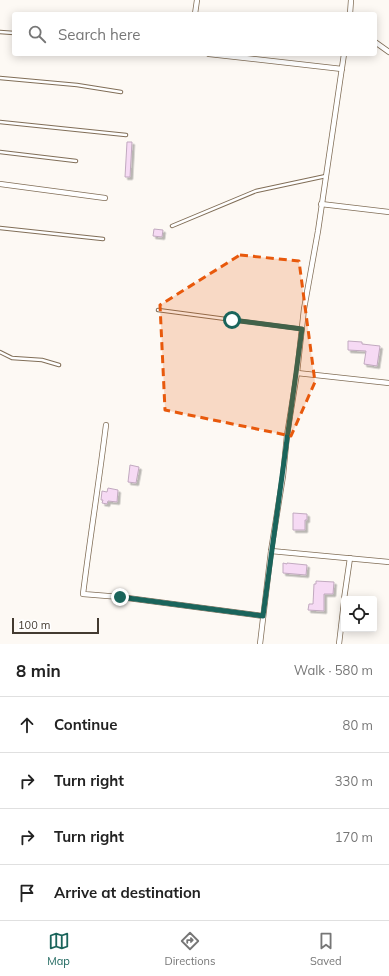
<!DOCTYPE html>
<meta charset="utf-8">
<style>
body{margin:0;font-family:Mulish,sans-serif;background:#f6f6f6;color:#222}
.controls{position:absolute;right:12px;bottom:12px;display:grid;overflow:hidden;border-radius:4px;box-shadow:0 2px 10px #0003}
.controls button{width:36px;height:36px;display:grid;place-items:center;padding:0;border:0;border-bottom:1px solid #e0e0e0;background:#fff;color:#222;font:20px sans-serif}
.scale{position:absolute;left:12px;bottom:10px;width:87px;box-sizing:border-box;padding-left:4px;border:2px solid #433a30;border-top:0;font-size:11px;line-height:14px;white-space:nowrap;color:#433a30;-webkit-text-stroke:3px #fff;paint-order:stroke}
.stop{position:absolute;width:12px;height:12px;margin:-9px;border:3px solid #1a645b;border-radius:50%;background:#fff}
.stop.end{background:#1a645b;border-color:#fff;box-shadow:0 1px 4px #0008}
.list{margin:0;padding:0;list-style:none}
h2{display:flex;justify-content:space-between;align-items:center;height:52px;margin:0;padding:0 16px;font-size:17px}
h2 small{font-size:13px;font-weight:400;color:#767676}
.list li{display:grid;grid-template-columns:26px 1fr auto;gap:12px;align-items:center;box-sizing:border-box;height:56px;padding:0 16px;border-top:1px solid #e0e0e0}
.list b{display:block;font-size:15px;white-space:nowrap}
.list em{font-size:13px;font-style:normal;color:#767676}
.icon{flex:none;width:22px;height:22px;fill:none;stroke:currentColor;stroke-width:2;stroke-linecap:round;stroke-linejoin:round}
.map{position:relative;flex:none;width:389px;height:644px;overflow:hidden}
.search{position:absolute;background:#fff;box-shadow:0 2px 10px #0003;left:12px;right:12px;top:12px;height:44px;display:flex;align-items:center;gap:10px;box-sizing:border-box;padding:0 14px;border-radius:4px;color:#767676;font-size:15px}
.sheet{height:276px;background:#fff}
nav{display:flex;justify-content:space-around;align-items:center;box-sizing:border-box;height:56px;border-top:1px solid #e0e0e0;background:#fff;font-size:11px;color:#767676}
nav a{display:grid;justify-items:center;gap:2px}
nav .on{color:#1a645b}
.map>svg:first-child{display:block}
</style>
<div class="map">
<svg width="389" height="644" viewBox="0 0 389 644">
<defs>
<filter id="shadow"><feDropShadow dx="2.5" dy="2.5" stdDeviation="0" flood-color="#0004"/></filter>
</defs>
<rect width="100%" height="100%" fill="#fdf9f4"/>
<g fill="#f6daf4" stroke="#c1a9bf" filter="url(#shadow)">
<polygon points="127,142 132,142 130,177 125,177"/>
<polygon points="154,229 163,230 162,237 153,236"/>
<polygon points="348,341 362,342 362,344 380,346 377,366 364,364 366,351 348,350"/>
<polygon points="130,465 139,467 136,483 128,482"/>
<polygon points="108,488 118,490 117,502 108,501 107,504 102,503 103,500 101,500 102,491 107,492"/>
<polygon points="293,513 307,514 307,520 305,520 305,530 293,530"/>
<polygon points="283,563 287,564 287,563 307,565 306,575 283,573"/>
<polygon points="316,581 334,582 333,594 324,594 324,611 308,610 309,604 313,604 314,584 316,584"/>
</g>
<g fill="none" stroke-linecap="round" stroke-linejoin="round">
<defs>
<g id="lane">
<polyline points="0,32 14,33"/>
<polyline points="0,78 77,85 121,92"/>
<polyline points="0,122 126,135"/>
<polyline points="0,152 76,161"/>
<polyline points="172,226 256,191 326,176"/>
<polyline points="0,228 103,239"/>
<polyline points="158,310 302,329"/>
<polyline points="0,352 12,358 42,360 59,365"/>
</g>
<g id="street">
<polyline points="195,14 197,0"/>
<polyline points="350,14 351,0"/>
<polyline points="375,42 389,52"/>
<polyline points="209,54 342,69"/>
<polyline points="0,184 105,198"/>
<polyline points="321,204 389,212"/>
<polyline points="297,373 389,383"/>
<path d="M106 425C99 482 90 538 83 594L120 597 263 616"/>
<polyline points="271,551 389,562"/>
<polyline points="344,599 350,558"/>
<polyline points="260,644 271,551 283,476 287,435 297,373 304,309 318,231 344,54"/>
<polyline points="339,644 344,602"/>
</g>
</defs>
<use href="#lane" stroke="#816e57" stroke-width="4.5"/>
<use href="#street" stroke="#816e57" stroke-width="6"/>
<use href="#lane" stroke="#fff" stroke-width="2.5"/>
<use href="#street" stroke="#fff" stroke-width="4.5"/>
</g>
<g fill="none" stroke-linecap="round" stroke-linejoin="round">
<polyline stroke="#1a645b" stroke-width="5" points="120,597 263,616 302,329 232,320"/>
</g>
<path fill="#e8590c" fill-opacity="0.2" stroke="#e8590c" stroke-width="3" stroke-dasharray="8 5" stroke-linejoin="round" d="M240 255 299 261 315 382 291 436 165 410 160 305Z"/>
</svg>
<div class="controls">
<button><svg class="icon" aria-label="locate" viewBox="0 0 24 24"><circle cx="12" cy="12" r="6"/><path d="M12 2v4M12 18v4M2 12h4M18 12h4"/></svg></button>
</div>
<div class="scale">100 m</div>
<div class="stop" style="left:232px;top:320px"></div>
<div class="stop end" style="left:120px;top:597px"></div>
<div class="search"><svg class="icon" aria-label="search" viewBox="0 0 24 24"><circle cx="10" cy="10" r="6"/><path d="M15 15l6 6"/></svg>Search here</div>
</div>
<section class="sheet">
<h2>8 min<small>Walk · 580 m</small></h2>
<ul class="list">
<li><svg class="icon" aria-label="ahead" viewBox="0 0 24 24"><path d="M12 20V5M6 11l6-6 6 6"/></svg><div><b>Continue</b></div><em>80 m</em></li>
<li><svg class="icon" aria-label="right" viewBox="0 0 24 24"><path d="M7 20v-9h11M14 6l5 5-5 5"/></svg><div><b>Turn right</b></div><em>330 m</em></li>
<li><svg class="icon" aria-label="right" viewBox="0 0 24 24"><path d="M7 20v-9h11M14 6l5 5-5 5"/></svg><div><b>Turn right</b></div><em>170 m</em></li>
<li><svg class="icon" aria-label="arrive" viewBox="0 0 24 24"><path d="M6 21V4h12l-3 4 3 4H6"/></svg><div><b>Arrive at destination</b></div></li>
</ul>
</section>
<nav>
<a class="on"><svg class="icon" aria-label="map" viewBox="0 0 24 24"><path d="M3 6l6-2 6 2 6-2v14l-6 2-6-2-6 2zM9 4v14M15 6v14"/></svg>Map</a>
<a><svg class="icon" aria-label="directions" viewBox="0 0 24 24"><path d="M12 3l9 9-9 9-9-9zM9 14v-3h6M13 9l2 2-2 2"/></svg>Directions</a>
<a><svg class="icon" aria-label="saved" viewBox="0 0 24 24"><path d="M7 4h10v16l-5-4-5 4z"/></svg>Saved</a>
</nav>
